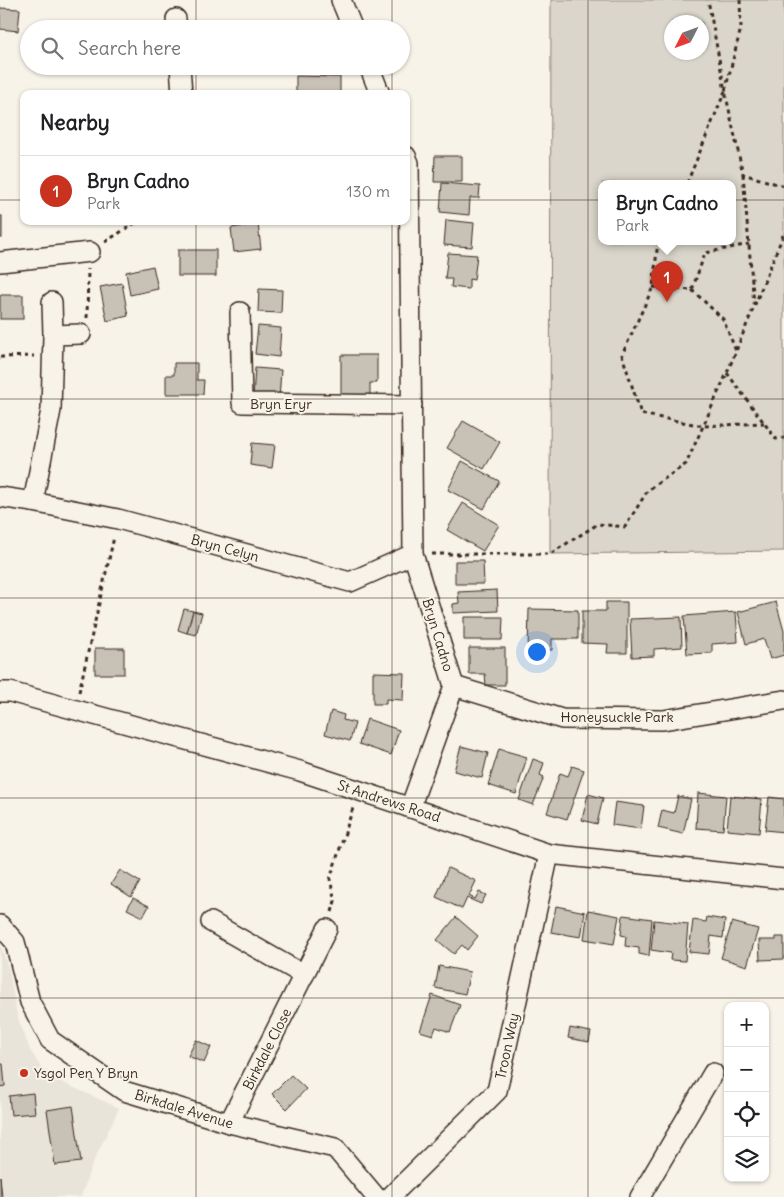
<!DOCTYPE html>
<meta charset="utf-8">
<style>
body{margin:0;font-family:Delius,sans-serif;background:#f6f6f6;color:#202124}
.controls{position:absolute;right:15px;bottom:15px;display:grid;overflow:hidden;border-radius:10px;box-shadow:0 1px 4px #0004}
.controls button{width:45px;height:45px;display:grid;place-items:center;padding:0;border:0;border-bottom:1px solid #e0e0e0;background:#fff;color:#202124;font:25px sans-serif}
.compass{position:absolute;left:664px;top:15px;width:45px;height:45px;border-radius:50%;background:#fff;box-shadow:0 1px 4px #0004;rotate:228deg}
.you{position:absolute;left:536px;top:651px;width:18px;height:18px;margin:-12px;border:4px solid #fff;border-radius:50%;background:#1a73e8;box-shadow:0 0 0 8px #1a73e833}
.badge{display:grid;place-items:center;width:32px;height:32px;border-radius:50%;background:#c8321e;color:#fff;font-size:16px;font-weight:700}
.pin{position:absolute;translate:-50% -41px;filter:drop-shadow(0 1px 2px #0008)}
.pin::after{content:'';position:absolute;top:26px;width:18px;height:15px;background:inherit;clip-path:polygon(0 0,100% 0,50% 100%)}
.popup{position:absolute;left:598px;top:180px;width:138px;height:65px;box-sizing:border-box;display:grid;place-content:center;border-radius:10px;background:#fff;filter:drop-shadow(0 1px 4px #0005);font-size:16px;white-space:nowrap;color:#757577}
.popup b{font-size:19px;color:#202124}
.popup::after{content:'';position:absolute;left:50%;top:100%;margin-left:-10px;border:10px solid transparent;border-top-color:#fff}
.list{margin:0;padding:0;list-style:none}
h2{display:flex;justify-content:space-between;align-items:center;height:65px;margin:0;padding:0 20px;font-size:21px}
h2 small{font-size:16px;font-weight:400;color:#757577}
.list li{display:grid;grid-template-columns:32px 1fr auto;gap:15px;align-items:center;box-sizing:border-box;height:70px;padding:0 20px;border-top:1px solid #e0e0e0}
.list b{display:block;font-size:19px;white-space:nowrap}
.list p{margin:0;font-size:16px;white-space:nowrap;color:#757577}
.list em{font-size:16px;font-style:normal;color:#757577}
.icon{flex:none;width:28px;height:28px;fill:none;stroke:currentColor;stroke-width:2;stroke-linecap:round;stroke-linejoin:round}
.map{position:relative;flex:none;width:784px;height:1197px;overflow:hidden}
.search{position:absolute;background:#fff;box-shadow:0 1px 4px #0004;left:20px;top:20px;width:390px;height:55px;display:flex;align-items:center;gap:12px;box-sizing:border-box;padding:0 18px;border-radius:28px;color:#757577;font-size:19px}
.panel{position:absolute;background:#fff;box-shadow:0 1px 4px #0004;left:20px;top:90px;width:390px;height:135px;border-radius:10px}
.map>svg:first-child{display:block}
</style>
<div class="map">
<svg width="784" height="1197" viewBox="0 0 784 1197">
<rect width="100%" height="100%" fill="#f7f3e8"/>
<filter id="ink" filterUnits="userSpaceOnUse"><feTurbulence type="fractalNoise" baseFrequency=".02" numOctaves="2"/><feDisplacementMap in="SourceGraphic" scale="10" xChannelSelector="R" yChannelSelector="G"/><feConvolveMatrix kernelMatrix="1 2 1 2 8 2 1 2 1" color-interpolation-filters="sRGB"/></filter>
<g filter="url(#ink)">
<polygon fill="#e9e4d9" points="0,944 9,970 17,1015 30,1050 40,1066 57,1080 119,1108 91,1167 81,1197 0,1197"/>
<path fill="#dbd6cb" stroke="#8b8074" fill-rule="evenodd" d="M551 0H784V551L550 554ZM672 22H702V52H672ZM602 183H732V241H602Z"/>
<g fill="#c8c1b6" stroke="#3b2a1e">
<polygon points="0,8 20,9 18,31 0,29"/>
<polygon points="296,76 340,77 340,94 296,94"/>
<polygon points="435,156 462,156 462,182 434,182"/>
<polygon points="442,183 480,186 479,198 470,198 469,215 440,212"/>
<rect x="0" y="216" width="2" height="22"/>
<polygon points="446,220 474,223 472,247 444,245"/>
<polygon points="258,224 261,249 234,252 231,228"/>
<rect x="178" y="250" width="38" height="26"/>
<polygon points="448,253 477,255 474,280 469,279 469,289 451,287 452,279 445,279"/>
<polygon points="153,266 158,289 130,295 126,272"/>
<polygon points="122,283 128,316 107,321 100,287"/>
<polygon points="259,289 282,290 281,313 258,312"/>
<rect x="0" y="295" width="23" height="24"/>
<polygon points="258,326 281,328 279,357 255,354"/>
<polygon points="341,355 377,355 377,383 370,383 370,397 341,396"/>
<polygon points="174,363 197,363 197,380 204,380 203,394 166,394 166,375 174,375"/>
<polygon points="255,368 281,370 279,400 253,398"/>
<polygon points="463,421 500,442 484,469 447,448"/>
<polygon points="252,443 275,445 272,468 250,465"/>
<polygon points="462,461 499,481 484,509 448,490"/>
<polygon points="463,503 499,525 483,551 447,530"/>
<polygon points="455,561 483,561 484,584 455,584"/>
<polygon points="497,590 498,611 453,613 453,604 459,603 458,592"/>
<polygon points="606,602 627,602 627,653 607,653 608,644 582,643 582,611 606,611"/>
<polygon points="776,602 784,631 784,655 770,659 764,639 746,644 738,612"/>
<polygon points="184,609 193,611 187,633 178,630"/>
<polygon points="529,609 578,610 578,639 552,639 552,650 528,650"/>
<polygon points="193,611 202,613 196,635 187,633"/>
<polygon points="736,612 738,642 712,644 712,653 687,654 684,616"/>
<polygon points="464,617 503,617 502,640 464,640"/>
<polygon points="681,617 682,647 654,649 654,656 632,657 630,619"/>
<rect x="95" y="648" width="29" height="26"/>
<polygon points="469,648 505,648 505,685 486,685 485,674 469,674"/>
<polygon points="373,672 404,673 403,700 386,699 386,704 373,704"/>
<polygon points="331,711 344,715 343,720 355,723 350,741 325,734"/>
<polygon points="367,719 399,730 391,755 359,744"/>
<polygon points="461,746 488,753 482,778 454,771"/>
<polygon points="499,749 527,757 516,794 488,785"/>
<polygon points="533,759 544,763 540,775 544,777 533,805 519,800"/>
<polygon points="572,766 584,770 567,819 547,813 560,773 568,776"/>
<polygon points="698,793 726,796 723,830 696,828"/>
<polygon points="588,794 603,798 597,824 582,820"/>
<polygon points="678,796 691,799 683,834 658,828 662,810 674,813"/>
<polygon points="730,796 762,799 759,833 727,830"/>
<polygon points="769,797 784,799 784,832 765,830"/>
<polygon points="615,802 644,806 641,829 612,825"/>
<polygon points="448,868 476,881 469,896 475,899 479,892 486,895 481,904 467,898 462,909 436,897"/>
<polygon points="120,870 140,882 131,897 111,884"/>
<polygon points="133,898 149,906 143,917 127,909"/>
<polygon points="556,906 585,912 581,937 551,932"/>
<polygon points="588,910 619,916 614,944 584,939"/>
<polygon points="623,915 652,919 649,956 639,954 639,948 625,946 626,936 621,935"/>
<polygon points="456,917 478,936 467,950 462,945 454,954 437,940"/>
<polygon points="707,917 725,920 723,938 711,936 709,954 689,952 693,920 706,922"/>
<polygon points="654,920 688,924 685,961 670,960 671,953 651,950"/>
<polygon points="732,922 758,929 747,966 721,958"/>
<polygon points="776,937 784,937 784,959 760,960 759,940 776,940"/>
<polygon points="439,966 470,972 465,994 435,988"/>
<polygon points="432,995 460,1005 450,1032 436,1027 433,1035 420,1031"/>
<polygon points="570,1028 591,1032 589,1042 568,1038"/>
<polygon points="196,1040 211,1047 204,1063 188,1056"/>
<polygon points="0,1064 3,1064 5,1086 0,1087"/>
<polygon points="291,1075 306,1089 287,1109 272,1094"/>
<polygon points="33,1093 35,1113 11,1115 9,1096"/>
<polygon points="73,1106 81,1162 55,1165 47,1110"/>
<polygon points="0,1176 2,1197 0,1197"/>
</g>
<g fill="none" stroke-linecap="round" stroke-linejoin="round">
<defs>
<g id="minor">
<polyline points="341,0 353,29"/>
<polyline points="176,19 177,29"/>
<polyline points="180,66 182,94"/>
<polyline points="369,66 380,94"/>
<polyline points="406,156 409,163 413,554 454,686 410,808"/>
<polyline points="0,262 90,252"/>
<polyline points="52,302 53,335"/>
<polyline points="240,312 242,403 412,405"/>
<polyline points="0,497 33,502 118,519 350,582 413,554"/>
<polyline points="33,502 51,410 53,335 81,334"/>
<polyline points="454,686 562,719 663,720 784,700"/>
<polyline points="0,692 10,692 300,771 549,854 784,879"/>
<polyline points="211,922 304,975"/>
<polyline points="0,925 15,942 30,1002 50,1040 124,1091 229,1123 335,1148 376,1197"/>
<polyline points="229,1123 327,929"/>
<polyline points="390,1197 497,1091 549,854"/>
<polyline points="640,1197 713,1073"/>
</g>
</defs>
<use href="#minor" stroke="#3b2a1e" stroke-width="22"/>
<g stroke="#3b2a1e" stroke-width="3" stroke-dasharray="4 4" stroke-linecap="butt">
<polyline points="740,0 741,28 725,91 743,174 784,186"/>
<polyline points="743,174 754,305"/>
<polyline points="687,183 725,91 708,0"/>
<polyline points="658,241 653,287 622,355 641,414 703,426 764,423"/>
<polyline points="105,242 138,221"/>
<polyline points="653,287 692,290 705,253 749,244"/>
<polyline points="692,290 723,319 736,351"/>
<polyline points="87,318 88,269"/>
<polyline points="0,357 34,356"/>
<polyline points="727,373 776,439 784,438"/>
<polyline points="432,554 550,554 598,524 625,527 648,490 686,464 727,373 784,233"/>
<polyline points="79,692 114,537"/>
<polyline points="332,912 335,901 330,879 353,808"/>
</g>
<use href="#minor" stroke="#f7f3e8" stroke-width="19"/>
</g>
</g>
<path fill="none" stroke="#3b2a1e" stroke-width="1" stroke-opacity="0.55" d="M196 0V29M392 0V29M588 0V1197M196 66V94M392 66V94M0 200H24M406 200H784M196 221V1197M392 221V1197M0 399H784M0 598H784M0 798H784M0 998H784"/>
<circle fill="#c8321e" stroke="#f7f3e8" stroke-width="2" cx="24" cy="1073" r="5"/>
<g text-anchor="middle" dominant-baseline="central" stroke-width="4" stroke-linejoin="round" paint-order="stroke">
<g font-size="14" fill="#3b2a1e" stroke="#f7f3e8">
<text x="281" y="404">Bryn Eryr</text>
<text transform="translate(225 548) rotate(15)">Bryn Celyn</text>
<text transform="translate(438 635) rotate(73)">Bryn Cadno</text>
<text x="617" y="717">Honeysuckle Park</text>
<text transform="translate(389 801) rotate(18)">St Andrews Road</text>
<text transform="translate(507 1046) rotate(-78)">Troon Way</text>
<text transform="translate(267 1049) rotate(-63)">Birkdale Close</text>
<text transform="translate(184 1109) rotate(17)">Birkdale Avenue</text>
</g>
<g font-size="14" fill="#3b2a1e" stroke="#f7f3e8" text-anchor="start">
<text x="34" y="1073">Ysgol Pen Y Bryn</text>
</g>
</g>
</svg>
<div class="controls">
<button>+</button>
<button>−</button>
<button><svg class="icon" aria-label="locate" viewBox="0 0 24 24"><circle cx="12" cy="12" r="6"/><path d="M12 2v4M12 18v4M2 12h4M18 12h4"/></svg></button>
<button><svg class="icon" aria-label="layers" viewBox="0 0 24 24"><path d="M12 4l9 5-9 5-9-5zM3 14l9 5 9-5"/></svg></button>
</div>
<svg class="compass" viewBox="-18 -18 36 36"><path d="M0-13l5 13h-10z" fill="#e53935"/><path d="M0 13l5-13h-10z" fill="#757577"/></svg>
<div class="you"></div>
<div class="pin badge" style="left:667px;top:302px">1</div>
<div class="popup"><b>Bryn Cadno</b>Park</div>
<div class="search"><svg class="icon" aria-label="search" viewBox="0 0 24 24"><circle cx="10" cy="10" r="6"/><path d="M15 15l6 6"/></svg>Search here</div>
<section class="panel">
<h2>Nearby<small></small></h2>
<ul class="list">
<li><span class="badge">1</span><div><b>Bryn Cadno</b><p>Park</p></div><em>130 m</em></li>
</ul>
</section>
</div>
